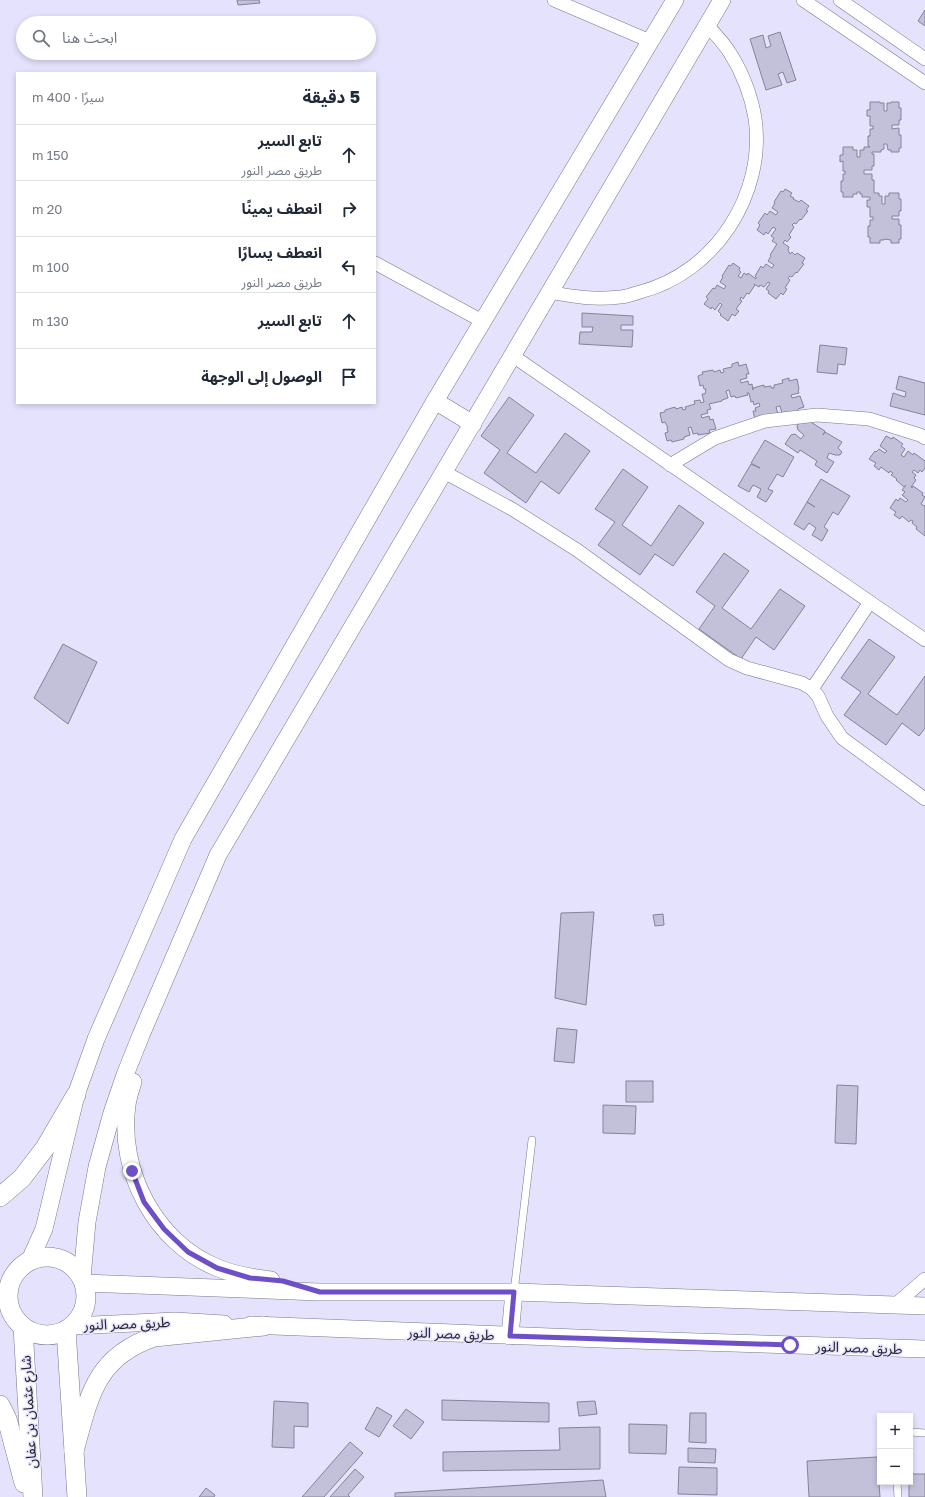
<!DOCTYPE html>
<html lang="ar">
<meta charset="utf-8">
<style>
body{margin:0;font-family:"Golos Text","Noto Sans Arabic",sans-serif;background:#f6f6f7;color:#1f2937;direction:rtl}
.controls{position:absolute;right:12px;bottom:12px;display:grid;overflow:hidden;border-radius:0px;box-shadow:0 2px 6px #0003}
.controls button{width:36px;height:36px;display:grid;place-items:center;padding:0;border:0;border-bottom:1px solid #e0e1e3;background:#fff;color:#1f2937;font:20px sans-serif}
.stop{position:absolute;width:12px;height:12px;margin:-9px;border:3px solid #6d4fc8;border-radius:50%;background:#fff}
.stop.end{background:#6d4fc8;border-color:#fff;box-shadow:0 1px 4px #0008}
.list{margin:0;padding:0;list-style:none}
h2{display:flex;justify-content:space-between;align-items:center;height:52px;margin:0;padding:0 16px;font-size:17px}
h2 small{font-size:13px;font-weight:400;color:#747a83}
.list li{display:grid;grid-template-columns:26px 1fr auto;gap:12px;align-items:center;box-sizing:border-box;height:56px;padding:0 16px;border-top:1px solid #e0e1e3}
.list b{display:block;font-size:15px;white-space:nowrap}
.list p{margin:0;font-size:13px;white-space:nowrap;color:#747a83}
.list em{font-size:13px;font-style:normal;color:#747a83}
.icon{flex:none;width:22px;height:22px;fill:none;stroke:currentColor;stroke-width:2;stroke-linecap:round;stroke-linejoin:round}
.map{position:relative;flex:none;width:925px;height:1497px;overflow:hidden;direction:ltr}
.search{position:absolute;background:#fff;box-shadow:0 2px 6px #0003;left:16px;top:16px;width:360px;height:44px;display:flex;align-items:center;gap:10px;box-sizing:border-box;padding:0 14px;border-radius:22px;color:#747a83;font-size:15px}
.panel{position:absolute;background:#fff;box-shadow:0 2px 6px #0003;left:16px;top:72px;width:360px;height:332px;border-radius:0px;direction:rtl}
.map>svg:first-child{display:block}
</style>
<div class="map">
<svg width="925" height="1497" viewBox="0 0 925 1497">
<rect width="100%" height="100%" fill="#e5e2fd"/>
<g fill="#c3c0da" stroke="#85829a">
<polygon points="237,0 259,0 260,3 238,5"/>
<polygon points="925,10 925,26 918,21"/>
<polygon points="780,32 796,80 787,83 783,72 778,74 782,85 766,90 750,39 763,35 766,48 771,46 768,36"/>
<polygon points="870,102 880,102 880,103 884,103 884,111 887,111 887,103 891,103 891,102 899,102 899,108 901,108 901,120 899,120 899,125 892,125 892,129 899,128 899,135 901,135 901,148 899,148 899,152 891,152 891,150 888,150 887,144 884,144 884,149 881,150 881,152 872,152 872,154 874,154 874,166 872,166 872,170 864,170 864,174 872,174 872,180 874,180 874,193 879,193 879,196 882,196 882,204 885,204 885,196 889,196 889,193 899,193 899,199 901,199 901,211 899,211 899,216 892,216 892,219 899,219 899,225 901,225 901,239 899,239 899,243 891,243 891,240 884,239 884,240 880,240 880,243 870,243 870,237 868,237 868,226 870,226 870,220 873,220 873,217 870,217 870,207 867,207 867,200 870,200 870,197 862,197 862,194 860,194 860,192 857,192 857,194 853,194 853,197 843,197 843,192 841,192 841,181 843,181 843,174 845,174 845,171 843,171 843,161 840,162 840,155 843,155 843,147 853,147 853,150 857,150 857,157 860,157 860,150 864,150 864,147 870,147 868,146 868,136 870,136 870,129 873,129 873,126 870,126 870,116 867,116 867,110 870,110"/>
<polygon points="785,189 792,193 790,196 794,198 793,199 799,202 801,200 809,206 806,210 808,211 801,220 800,219 796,224 794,223 792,225 794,227 789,235 791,237 787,242 785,240 783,243 789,247 788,250 790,254 792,252 795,255 797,253 805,258 802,263 804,264 797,273 796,272 792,277 790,276 788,278 790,280 785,288 787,289 783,295 781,293 776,299 768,293 769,291 766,289 770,283 768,282 764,287 760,285 759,287 754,284 755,285 749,294 747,293 743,299 741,297 740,300 742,301 736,309 739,311 735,316 732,314 728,321 720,315 721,314 718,311 722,305 720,303 715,310 712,307 711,309 704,304 708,299 706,297 713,288 715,289 717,285 724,289 726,286 720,282 723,277 722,276 729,265 731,266 733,263 740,268 739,270 741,272 738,276 741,278 744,273 747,275 748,273 756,279 756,277 755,276 761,266 763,268 766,264 772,268 774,265 768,261 771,256 770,255 777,244 772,241 774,238 771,236 776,229 773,227 768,234 766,232 764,235 757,230 760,225 758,223 765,213 767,215 770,211 776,215 778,212 772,208 775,203 774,202 781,191 783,192"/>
<polygon points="582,313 633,316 633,325 621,325 621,330 633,330 632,347 579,344 580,332 592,332 593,327 582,327"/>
<polygon points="820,345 847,348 845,365 838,364 837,374 817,372"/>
<polygon points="738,362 739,366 746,364 749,374 746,374 747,378 740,380 741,383 748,381 749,385 752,384 753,390 753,388 764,385 764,387 771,386 771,388 774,388 774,385 783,383 782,380 789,378 789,381 797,379 799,389 798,390 799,393 791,395 792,398 800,396 804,407 798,409 798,411 787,414 786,412 782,413 780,406 776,407 778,414 755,419 753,411 756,411 755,408 760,406 759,403 754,405 753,401 751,402 749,393 747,393 748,395 736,398 735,396 731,397 729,390 726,391 728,398 722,400 722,401 709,404 711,409 707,410 708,413 701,415 702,418 709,416 710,420 713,419 716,429 709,430 710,433 698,435 698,433 693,434 691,427 688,428 690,435 684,437 684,439 672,442 671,440 667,441 665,433 668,432 667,428 668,428 665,422 662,423 660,413 665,412 665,410 675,407 676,409 682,407 683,410 686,409 685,407 695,404 694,401 700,400 701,403 704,402 702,394 705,394 706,389 704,389 703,385 700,386 698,376 703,374 702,372 713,370 714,372 720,370 721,373 724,372 723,369 732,367 732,364"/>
<polygon points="899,376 925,383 925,415 890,406 893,393 905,397 906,392 896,389"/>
<polygon points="509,397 534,415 507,453 536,473 565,433 590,451 559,494 541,481 526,503 484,473 500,450 481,436"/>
<polygon points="801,419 809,421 825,431 823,435 825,432 842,442 838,448 842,452 840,455 835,455 829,453 827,458 834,462 827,473 815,465 817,461 800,450 798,453 785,444 791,435 795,434 801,439 804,435 798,430 797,426"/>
<polygon points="886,436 892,439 893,437 903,444 901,446 905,449 901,455 904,457 908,451 913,455 914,453 925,461 925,468 922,472 920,470 918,473 914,470 912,472 916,475 914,478 916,480 911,487 912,488 913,486 923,493 922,495 925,497 921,504 924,506 925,505 925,536 916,529 917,527 912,523 913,521 911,520 909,522 902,516 900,519 894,515 896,512 890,508 896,499 898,501 900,498 906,502 908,500 902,495 905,492 902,490 906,485 904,487 896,480 897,479 891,475 893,473 890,471 889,473 881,467 879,470 874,466 876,463 869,459 875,451 876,452 879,449 885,453 887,451 880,446"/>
<polygon points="765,440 794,457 783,477 777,474 768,489 773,491 766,502 757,497 761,489 753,485 749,492 738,486 751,464 760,468 751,463"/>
<polygon points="623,469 648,487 622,525 651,546 679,505 704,523 673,566 655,554 640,575 598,545 615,522 595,509"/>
<polygon points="821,479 850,496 838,515 833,512 824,527 828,530 822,541 812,535 816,528 809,523 804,530 794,524 807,502 815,507 807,502"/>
<polygon points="724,553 749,571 722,608 751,629 780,589 805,606 774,650 756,637 741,659 699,629 715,606 696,592"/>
<polygon points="869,639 895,657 868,694 897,715 925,676 925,728 919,736 902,723 886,745 844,715 861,692 841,678"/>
<polygon points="63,644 97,662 68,724 34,698"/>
<polygon points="594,912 586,1005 555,998 561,913"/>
<polygon points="663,914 664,925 655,926 653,915"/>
<polygon points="557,1028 577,1030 574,1063 554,1061"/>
<rect x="626" y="1081" width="27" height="21"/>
<polygon points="837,1085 858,1086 856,1144 835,1143"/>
<polygon points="603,1105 636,1106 635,1134 603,1133"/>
<polygon points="442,1400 549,1403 549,1422 442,1420"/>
<polygon points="274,1401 308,1403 308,1427 294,1426 294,1448 272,1447"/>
<polygon points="595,1401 597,1414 579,1416 577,1402"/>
<polygon points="377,1407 392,1416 379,1437 365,1429"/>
<polygon points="406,1409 424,1422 411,1439 393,1426"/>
<polygon points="690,1413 706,1413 706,1443 689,1442"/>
<polygon points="629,1424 667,1425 666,1454 629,1453"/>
<polygon points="600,1427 600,1469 443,1471 443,1452 560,1450 559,1428"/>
<polygon points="350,1442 363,1453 324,1497 302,1497"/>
<polygon points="688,1448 716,1449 715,1463 688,1462"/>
<polygon points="877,1457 880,1497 809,1497 807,1461"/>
<polygon points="679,1467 717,1468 717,1495 678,1494"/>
<polygon points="355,1469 364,1477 348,1495 350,1497 330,1497"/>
<polygon points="910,1474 925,1474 925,1497 909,1497 909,1482 910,1482"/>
<polygon points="603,1480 606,1497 395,1497 395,1493"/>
<polygon points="206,1488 215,1495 214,1497 199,1497"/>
</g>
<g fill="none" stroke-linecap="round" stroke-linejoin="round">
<defs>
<g id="service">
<polyline points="514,1292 532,1140"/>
<polyline points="910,1432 925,1433"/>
<polyline points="897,1482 898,1497"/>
</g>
<g id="minor">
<polyline points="554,0 650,41"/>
<polyline points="803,0 925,83"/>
<polyline points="840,0 925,59"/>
<polyline points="375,263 484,322"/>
<path d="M550 292C574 297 595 300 620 297 626 297 633 294 640 292 715 273 766 194 755 118 751 95 742 72 730 53 724 43 715 34 707 25"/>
<polyline points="513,356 925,640"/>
<polyline points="670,465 715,438 765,421 817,415 869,419 920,435 925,438"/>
<polyline points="444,472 512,509 577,550 729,660 747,668 802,683 812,689 818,696 827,716 842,738 925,799"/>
<polyline points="812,689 870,602"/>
<polyline points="895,1305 925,1279"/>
</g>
<g id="tertiary">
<polyline points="435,401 473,424"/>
<path d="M133 1082C131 1089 128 1097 127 1105 118 1171 155 1243 218 1268 235 1275 253 1278 271 1280"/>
<polyline points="30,1260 44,1229 76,1095 96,1039 183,839 435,401 675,0"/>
<polyline points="82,1278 87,1222 97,1167 112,1113 125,1075 141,1035 218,855 722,0"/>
<polyline points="84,1283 319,1292 514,1292 925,1306"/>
<polyline points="251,1325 601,1339 925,1349"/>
<polyline points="73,1326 175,1321 224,1324"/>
<polyline points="510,1336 514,1292"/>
</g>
<g id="secondary">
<polyline points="0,1197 22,1178 45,1148 76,1095"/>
<circle cx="47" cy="1296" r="39"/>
<polyline points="23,1327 33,1497"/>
<polyline points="66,1330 77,1497"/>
<polyline points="0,1405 7,1419 24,1483"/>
<path d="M74 1451C89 1397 95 1357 154 1337L264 1326"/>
</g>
</defs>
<use href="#service" stroke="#79778e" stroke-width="8"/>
<use href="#minor" stroke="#79778e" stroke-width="14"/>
<use href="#tertiary" stroke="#79778e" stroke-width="18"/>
<use href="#secondary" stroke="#79778e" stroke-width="20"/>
<use href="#service" stroke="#fff" stroke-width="7"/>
<use href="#minor" stroke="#fff" stroke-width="13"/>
<use href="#tertiary" stroke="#fff" stroke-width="17"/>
<use href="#secondary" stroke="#fff" stroke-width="19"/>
</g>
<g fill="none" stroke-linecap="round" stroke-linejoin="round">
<polyline stroke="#6d4fc8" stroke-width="5" points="132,1171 144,1202 164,1229 188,1252 217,1268 250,1278 283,1281 320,1292 514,1292 510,1336 790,1345"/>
</g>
<g text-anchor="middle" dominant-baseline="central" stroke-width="3" stroke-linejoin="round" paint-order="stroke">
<g font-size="14" fill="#24232c" stroke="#e5e2fd">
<text transform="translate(127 1323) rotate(-2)">طريق مصر النور</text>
<text transform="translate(451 1333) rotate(2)">طريق مصر النور</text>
<text transform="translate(859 1347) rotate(2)">طريق مصر النور</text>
<text transform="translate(28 1412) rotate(-93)">شارع عثمان بن عفان</text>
</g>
</g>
</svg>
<div class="controls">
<button>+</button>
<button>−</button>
</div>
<div class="stop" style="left:790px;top:1345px"></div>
<div class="stop end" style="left:132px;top:1171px"></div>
<div class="search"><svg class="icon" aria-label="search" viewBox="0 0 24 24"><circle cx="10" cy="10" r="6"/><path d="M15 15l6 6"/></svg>ابحث هنا</div>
<section class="panel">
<h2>5 دقيقة<small>سيرًا · 400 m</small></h2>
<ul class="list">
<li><svg class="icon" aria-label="ahead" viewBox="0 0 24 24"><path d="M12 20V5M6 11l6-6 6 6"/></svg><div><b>تابع السير</b><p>طريق مصر النور</p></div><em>150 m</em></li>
<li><svg class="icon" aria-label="right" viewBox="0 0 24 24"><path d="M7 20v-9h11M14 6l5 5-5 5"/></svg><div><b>انعطف يمينًا</b></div><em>20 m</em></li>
<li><svg class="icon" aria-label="left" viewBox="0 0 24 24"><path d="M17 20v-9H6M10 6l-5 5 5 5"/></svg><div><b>انعطف يسارًا</b><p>طريق مصر النور</p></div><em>100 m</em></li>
<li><svg class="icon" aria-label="ahead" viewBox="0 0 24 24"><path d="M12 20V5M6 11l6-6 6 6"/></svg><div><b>تابع السير</b></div><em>130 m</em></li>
<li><svg class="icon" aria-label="arrive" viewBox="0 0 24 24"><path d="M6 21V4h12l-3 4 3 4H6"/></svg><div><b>الوصول إلى الوجهة</b></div></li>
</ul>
</section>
</div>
